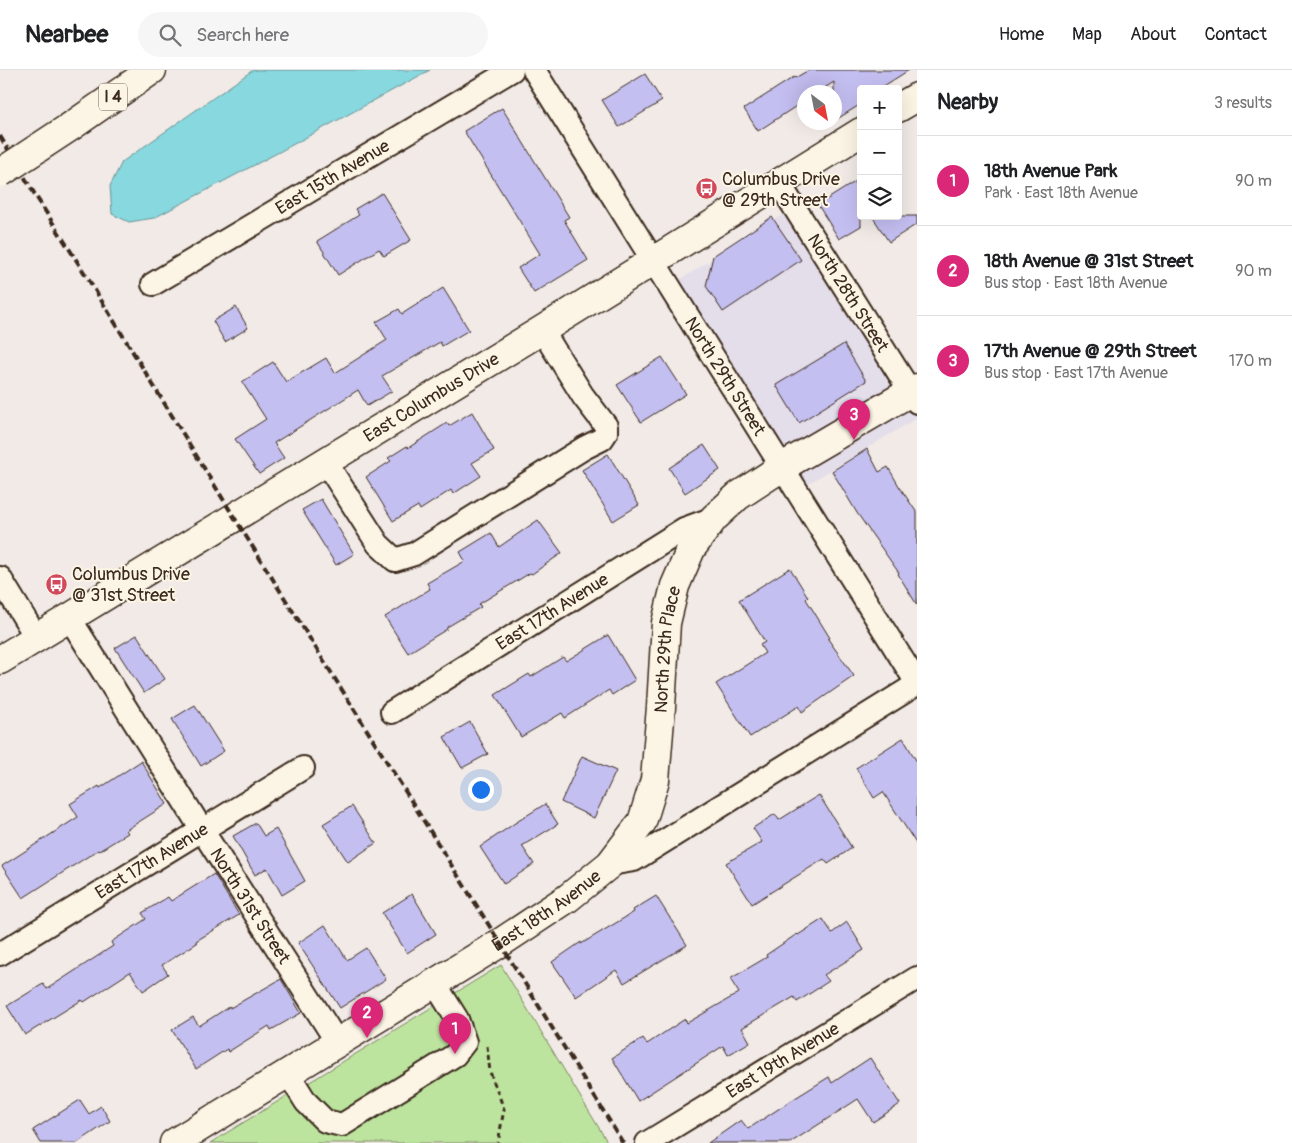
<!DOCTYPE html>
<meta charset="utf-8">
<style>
body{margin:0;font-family:Pangolin,sans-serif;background:#f6f6f6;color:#202124}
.controls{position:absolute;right:15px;top:15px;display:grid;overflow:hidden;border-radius:5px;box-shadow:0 5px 20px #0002}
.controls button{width:45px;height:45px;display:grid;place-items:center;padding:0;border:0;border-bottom:1px solid #e0e0e0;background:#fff;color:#202124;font:25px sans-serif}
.compass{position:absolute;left:797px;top:15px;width:45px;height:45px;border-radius:50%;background:#fff;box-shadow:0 5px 20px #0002;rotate:148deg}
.you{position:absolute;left:480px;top:719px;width:18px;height:18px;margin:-12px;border:4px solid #fff;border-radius:50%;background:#1a73e8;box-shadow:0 0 0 8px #1a73e833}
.badge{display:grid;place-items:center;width:32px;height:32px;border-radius:50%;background:#db2777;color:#fff;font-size:16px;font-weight:700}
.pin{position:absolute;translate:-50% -41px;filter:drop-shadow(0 1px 2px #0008)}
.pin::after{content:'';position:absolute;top:26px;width:18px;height:15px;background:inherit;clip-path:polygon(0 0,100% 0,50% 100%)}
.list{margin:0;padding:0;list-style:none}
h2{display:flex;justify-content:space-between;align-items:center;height:65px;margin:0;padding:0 20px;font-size:21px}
h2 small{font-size:16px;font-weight:400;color:#757577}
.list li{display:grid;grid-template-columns:32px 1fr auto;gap:15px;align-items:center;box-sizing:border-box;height:90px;padding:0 20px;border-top:1px solid #e0e0e0}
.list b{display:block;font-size:19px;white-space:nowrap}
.list p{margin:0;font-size:16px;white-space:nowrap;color:#757577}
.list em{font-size:16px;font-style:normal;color:#757577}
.icon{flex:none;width:28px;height:28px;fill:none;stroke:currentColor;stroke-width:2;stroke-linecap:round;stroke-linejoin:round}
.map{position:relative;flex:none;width:917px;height:1073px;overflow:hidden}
header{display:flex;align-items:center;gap:30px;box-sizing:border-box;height:70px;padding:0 25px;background:#fff;border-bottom:1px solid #e0e0e0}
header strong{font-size:24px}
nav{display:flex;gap:28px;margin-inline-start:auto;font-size:18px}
.search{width:350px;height:45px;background:#f6f6f6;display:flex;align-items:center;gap:12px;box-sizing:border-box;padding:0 18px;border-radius:28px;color:#757577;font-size:19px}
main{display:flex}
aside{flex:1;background:#fff}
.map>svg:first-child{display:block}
</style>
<header>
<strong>Nearbee</strong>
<div class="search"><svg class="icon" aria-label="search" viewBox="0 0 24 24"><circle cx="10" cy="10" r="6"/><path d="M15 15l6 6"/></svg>Search here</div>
<nav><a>Home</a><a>Map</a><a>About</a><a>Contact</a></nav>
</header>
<main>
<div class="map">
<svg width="917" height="1073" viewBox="0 0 917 1073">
<rect width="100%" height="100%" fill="#f1eae7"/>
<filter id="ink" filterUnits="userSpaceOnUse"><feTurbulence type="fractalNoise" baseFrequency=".02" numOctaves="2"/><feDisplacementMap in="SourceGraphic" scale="10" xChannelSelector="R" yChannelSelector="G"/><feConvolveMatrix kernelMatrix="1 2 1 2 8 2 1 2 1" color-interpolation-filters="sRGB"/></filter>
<g filter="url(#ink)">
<polygon fill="#e4ddea" points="791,140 917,338 917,348 799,419 670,216"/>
<polygon fill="#bde49f" stroke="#7c875e" points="501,895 608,1073 210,1073"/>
<polygon fill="#87d8df" stroke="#699292" points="253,0 430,0 281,81 154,148 129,152 112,144 110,116 122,92"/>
<g fill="#c4bff1" stroke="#3b2a1e">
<polygon points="809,0 909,0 879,19 861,19 861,34 834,51 834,12 818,22 804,22 804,31 758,61 744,39 794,7 795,8"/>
<polygon points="645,4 662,31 619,57 602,30"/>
<polygon points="502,38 569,147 564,150 588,190 534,223 518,198 540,184 464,61"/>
<polygon points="861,108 861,156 839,169 818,135"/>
<polygon points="382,123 411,170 384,186 379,179 338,205 317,171 359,145 355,139"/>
<polygon points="872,146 917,146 917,154 889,172"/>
<polygon points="772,147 801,190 723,242 706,216 713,186"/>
<polygon points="443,218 469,260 442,276 440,272 382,306 392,321 367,336 358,320 274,373 284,388 259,404 235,369 266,349 242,312 273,292 286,312 326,288 335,303 387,270 376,252 399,239 402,244"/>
<polygon points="236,237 248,258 225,272 213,251"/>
<polygon points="844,274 866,311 799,353 776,315"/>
<polygon points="662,287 686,324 641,352 617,315"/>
<polygon points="472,342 494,380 472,393 481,406 453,424 451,420 420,440 418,436 393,451 366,407 391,391 388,388 407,376 408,378 447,353 449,356"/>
<polygon points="704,375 720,400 685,423 669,398"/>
<polygon points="867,379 879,402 888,397 899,416 917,443 917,535 898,504 899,503 857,443 832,401"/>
<polygon points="608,384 639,435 613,451 582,400"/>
<polygon points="321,429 354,484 336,495 302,440"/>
<polygon points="538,450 562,483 532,504 530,503 479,534 481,537 447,557 447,559 408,583 385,547 430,519 427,513 465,491 460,482 491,463 499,477"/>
<polygon points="790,498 808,527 806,529 830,568 828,569 854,606 802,642 799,636 750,667 716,614 765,583 760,575 765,572 739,530"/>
<polygon points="137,565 165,609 144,623 115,578"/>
<polygon points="608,565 635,610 612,625 609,620 565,648 562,643 521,667 495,625 529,604 531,607 563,587 566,591"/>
<polygon points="195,635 224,681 201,696 172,649"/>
<polygon points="470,652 488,684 462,698 444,667"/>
<polygon points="903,668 917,692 917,775 883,722 874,728 856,698"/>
<polygon points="582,686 616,701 594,748 561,732"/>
<polygon points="141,691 167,734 126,760 128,763 99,781 98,780 23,828 2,796 78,747 70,734 99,716 100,718"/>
<polygon points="819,725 852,778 828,794 824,789 752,834 726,793 762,772 753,758 775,744 779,750"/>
<polygon points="545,734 558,754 522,776 534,794 504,814 480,777 515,753"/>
<polygon points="352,736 376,773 348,792 323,754"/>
<polygon points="256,753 264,766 276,759 305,811 282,825 267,798 255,805 233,766"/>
<polygon points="214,804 239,845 196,871 197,873 162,895 168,904 143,921 130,902 84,932 82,930 25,965 7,936 43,914 47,919 113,876 111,872 146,849 142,843 168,827 171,831"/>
<polygon points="412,824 436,864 407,883 382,843"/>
<polygon points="656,826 687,875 624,913 616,900 576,927 552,892 581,872 581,874 634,842 633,840"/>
<polygon points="823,849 832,863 847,852 864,880 824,905 829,911 797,932 794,927 742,958 750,972 728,985 723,976 638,1031 612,988 643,968 647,974 685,949 687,953 739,923 730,909 767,887 766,885 797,864 798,865"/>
<polygon points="325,855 347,890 366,878 386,909 340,938 298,873"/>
<polygon points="281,909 301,943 271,960 269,956 228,982 227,979 196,999 172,960 193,947 199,956 230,936 230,938"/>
<polygon points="870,988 900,1034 873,1052 858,1029 790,1073 708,1073 741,1050 748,1059 792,1030 829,1007 832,1013"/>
<polygon points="80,1030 89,1044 101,1036 110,1051 77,1073 41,1073 33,1060"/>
</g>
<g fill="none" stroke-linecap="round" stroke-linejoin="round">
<defs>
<g id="minor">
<path id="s1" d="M534 0 917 613"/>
<path id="s2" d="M779 113 917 332"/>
<path id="s3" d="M153 214 512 0"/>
<polyline points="325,391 378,474 395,490 414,484 584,378 602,369 606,363 606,356 583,326 542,260"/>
<polyline points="0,508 36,567"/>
<path id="s4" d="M69 547 202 760 337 972"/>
<path id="s5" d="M392 642 684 459 714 448"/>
<polyline points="610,794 634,790 917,614"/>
<path id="s6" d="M0 884 303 698"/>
<polyline points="288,1003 306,1032 325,1051 342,1055 455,985 465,972 457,949 434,912"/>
<path id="s7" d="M647 1073 917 908"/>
</g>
<g id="major">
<polyline points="898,38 917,27"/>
<path id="s8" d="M0 590 542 260 861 62"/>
<path id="s9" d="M174 1073 500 873 568 828 610 794 642 752 655 710 661 637 666 553 675 516 691 479 714 448 738 426 782 397 917 318"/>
</g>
<polyline id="highway" points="73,55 152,0"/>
</defs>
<use href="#minor" stroke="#3b2a1e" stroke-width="26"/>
<use href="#major" stroke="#3b2a1e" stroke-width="31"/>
<use href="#highway" stroke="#3b2a1e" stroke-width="31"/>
<polyline stroke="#3b2a1e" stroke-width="3" stroke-dasharray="5 4" stroke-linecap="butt" points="487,976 490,1002 504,1039 498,1073"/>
<use href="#minor" stroke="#fcf5e5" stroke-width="22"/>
<use href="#major" stroke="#fcf5e5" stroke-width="28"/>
<use href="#highway" stroke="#fcf5e5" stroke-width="28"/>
<polyline stroke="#3b2a1e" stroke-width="4" stroke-dasharray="8 4" stroke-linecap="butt" points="0,66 37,128 87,207 234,447 500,873 623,1073"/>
<defs>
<polyline id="highway-bridge" points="0,103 73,55"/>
</defs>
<use href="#highway-bridge" stroke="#3b2a1e" stroke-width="31" stroke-linecap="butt"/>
<use href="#highway-bridge" stroke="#fcf5e5" stroke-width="28"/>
</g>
</g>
<defs>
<symbol id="bus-disc" viewBox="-11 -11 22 22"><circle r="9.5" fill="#d1495b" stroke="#fcf5e5"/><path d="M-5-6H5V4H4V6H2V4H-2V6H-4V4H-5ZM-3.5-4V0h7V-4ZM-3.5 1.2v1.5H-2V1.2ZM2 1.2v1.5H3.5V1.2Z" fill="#fff"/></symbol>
</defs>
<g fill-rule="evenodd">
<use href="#bus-disc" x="694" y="106" width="25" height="25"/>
<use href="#bus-disc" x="44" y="502" width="25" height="25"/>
</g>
<g text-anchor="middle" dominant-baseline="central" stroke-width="4" stroke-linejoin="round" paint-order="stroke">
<rect fill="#fcf5e5" stroke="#75675a" stroke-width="1" x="99" y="13.5" width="28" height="27" rx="4"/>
<g font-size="16" font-weight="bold" fill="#3b2a1e">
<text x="113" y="27">I 4</text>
</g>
<g font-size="18" fill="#3b2a1e" stroke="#fcf5e5">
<text stroke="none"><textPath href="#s3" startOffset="209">East 15th Avenue</textPath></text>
<text stroke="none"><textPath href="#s2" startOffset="130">North 28th Street</textPath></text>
<text stroke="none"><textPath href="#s1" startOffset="361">North 29th Street</textPath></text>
<text stroke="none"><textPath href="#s8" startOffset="505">East Columbus Drive</textPath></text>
<text stroke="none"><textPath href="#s5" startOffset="189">East 17th Avenue</textPath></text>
<text stroke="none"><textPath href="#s9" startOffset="746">North 29th Place</textPath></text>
<text stroke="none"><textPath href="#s6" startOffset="178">East 17th Avenue</textPath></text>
<text stroke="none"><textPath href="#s4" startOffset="341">North 31st Street</textPath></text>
<text stroke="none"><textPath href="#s9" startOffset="439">East 18th Avenue</textPath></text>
<text stroke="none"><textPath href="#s7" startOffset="159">East 19th Avenue</textPath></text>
</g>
<g font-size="18" fill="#3b2a1e" stroke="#fcf5e5" text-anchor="start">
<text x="722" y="109">Columbus Drive<tspan x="722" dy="21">@ 29th Street</tspan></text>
<text x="72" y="504">Columbus Drive<tspan x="72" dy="21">@ 31st Street</tspan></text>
</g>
</g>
</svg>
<div class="controls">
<button>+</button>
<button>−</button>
<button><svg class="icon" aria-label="layers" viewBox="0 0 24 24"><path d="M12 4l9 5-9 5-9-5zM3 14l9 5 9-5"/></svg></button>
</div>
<svg class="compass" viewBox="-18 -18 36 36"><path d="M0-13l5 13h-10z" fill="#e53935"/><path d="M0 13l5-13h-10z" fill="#757577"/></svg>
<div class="you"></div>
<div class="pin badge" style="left:455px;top:984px">1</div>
<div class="pin badge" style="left:367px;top:968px">2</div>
<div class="pin badge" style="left:854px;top:370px">3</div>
</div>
<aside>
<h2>Nearby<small>3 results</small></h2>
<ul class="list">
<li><span class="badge">1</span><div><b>18th Avenue Park</b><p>Park · East 18th Avenue</p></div><em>90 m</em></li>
<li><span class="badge">2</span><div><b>18th Avenue @ 31st Street</b><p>Bus stop · East 18th Avenue</p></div><em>90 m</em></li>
<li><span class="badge">3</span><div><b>17th Avenue @ 29th Street</b><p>Bus stop · East 17th Avenue</p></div><em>170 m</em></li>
</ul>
</aside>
</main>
